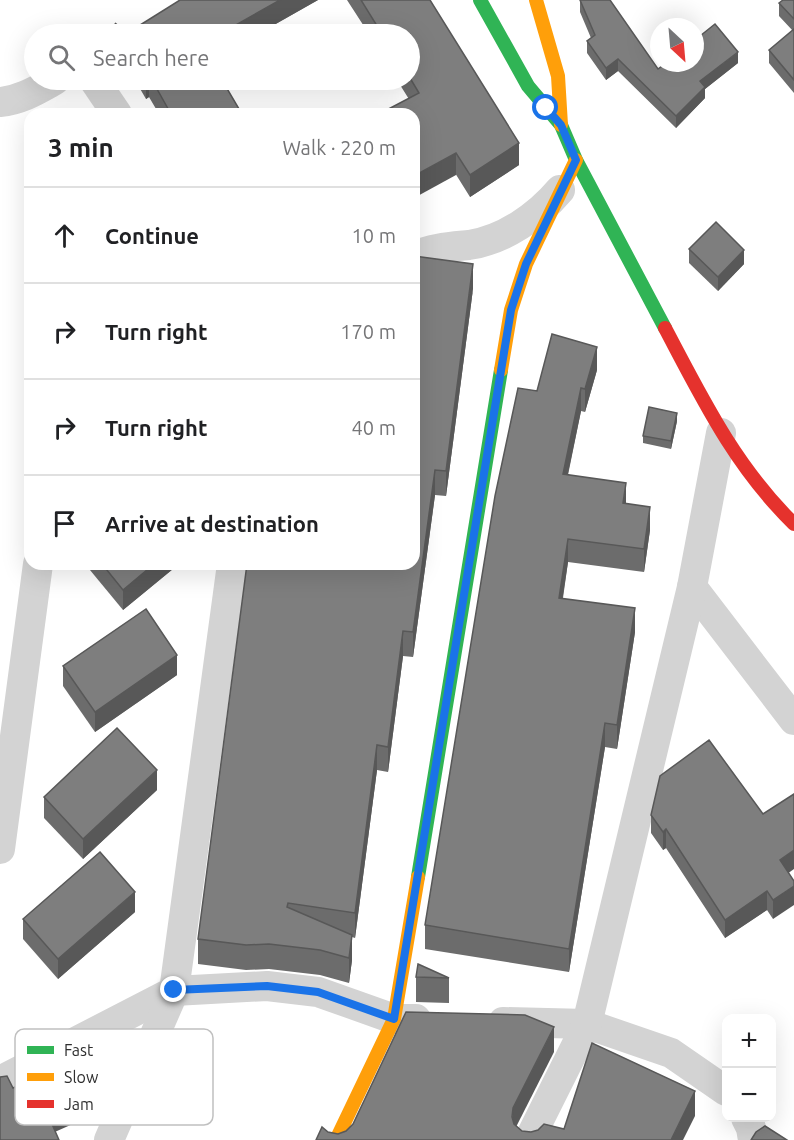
<!DOCTYPE html>
<meta charset="utf-8">
<style>
body{margin:0;font-family:Ubuntu,sans-serif;background:#f2f2f2;color:#202124}
.controls{position:absolute;right:18px;bottom:18px;display:grid;overflow:hidden;border-radius:12px;box-shadow:0 6px 24px #0002}
.controls button{width:54px;height:54px;display:grid;place-items:center;padding:0;border:0;border-bottom:2px solid #e0e0e0;background:#fff;color:#202124;font:30px sans-serif}
.compass{position:absolute;left:650px;top:18px;width:54px;height:54px;border-radius:50%;background:#fff;box-shadow:0 6px 24px #0002;rotate:154deg}
.stop{position:absolute;width:18px;height:18px;margin:-14px;border:4px solid #1a73e8;border-radius:50%;background:#fff}
.stop.end{background:#1a73e8;border-color:#fff;box-shadow:0 2px 6px #0008}
.list{margin:0;padding:0;list-style:none}
h2{display:flex;justify-content:space-between;align-items:center;height:78px;margin:0;padding:0 24px;font-size:26px}
h2 small{font-size:20px;font-weight:400;color:#757577}
.list li{display:grid;grid-template-columns:39px 1fr auto;gap:18px;align-items:center;box-sizing:border-box;height:96px;padding:0 24px;border-top:2px solid #e0e0e0}
.list b{display:block;font-size:22px;white-space:nowrap}
.list em{font-size:20px;font-style:normal;color:#757577}
.icon{flex:none;width:33px;height:33px;fill:none;stroke:currentColor;stroke-width:2;stroke-linecap:round;stroke-linejoin:round}
.map{position:relative;flex:none;width:794px;height:1140px;overflow:hidden}
.search{position:absolute;background:#fff;box-shadow:0 6px 24px #0002;left:24px;top:24px;width:396px;height:66px;display:flex;align-items:center;gap:15px;box-sizing:border-box;padding:0 21px;border-radius:33px;color:#757577;font-size:22px}
.panel{position:absolute;background:#fff;box-shadow:0 6px 24px #0002;left:24px;top:108px;width:396px;height:462px;border-radius:18px}
.map>svg:first-child{display:block}
</style>
<div class="map">
<svg width="794" height="1140" viewBox="0 0 794 1140">
<rect width="100%" height="100%" fill="#fff"/>
<g fill="none" stroke-linecap="round" stroke-linejoin="round">
<g stroke="#d3d3d3" stroke-width="30">
<polyline points="94,80 117,114"/>
<path d="M0 102C21 100 37 90 55 80"/>
<path d="M414 256C432 248 449 247 469 245 504 240 538 216 560 190"/>
<polyline points="692,587 794,720"/>
<polyline points="0,849 38,564"/>
<polyline points="503,1022 587,1024 671,1053 726,1091"/>
<polyline points="0,1081 174,991 267,986 318,992 394,1019 416,1019"/>
<polyline points="746,1118 751,1128 753,1140"/>
<polyline points="109,1140 174,991 232,564"/>
<polyline points="529,1140 587,1024 692,587 721,433"/>
</g>
<g stroke="#30b455" stroke-width="14">
<polyline points="480,0 528,86 561,125 576,160 665,328"/>
<polyline points="418,877 501,370"/>
</g>
<g stroke="#ff9f0a" stroke-width="14">
<polyline points="536,0 558,76 561,125"/>
<polyline points="501,370 511,310 526,264 576,160"/>
<polyline points="336,1140 394,1019 418,877"/>
</g>
<path stroke="#e5322d" stroke-width="14" d="M665 328C703 400 735 466 794 524"/>
</g>
<g fill="#6c6c6c">
<polygon points="180,0 318,0 258,34 115,34 115,23 120,27 128,29 137,27"/>
<polygon points="347,0 430,0 519,165 470,197 397,80 410,80 410,34 369,34"/>
<polygon points="580,0 658,69 738,63 705,89 705,98 676,128 618,71 606,80 587,53 587,41 591,38 580,12"/>
<polygon points="794,0 794,93 769,63 769,50 793,31 779,16 779,3"/>
<polygon points="135,80 225,80 225,85 241,114 159,114 149,97 146,99"/>
<polygon points="689,249 744,264 718,291 689,263"/>
<polygon points="473,289 446,496 435,495 413,657 403,656 388,772 377,770 355,938 352,937 352,960 349,983 320,975 269,969 246,970 198,964 198,939 414,564"/>
<polygon points="597,370 585,412 581,411 568,475 626,504 650,530 644,572 568,562 563,598 635,632 617,749 605,747 569,972 425,949 425,925 537,391"/>
<polygon points="677,421 671,449 643,443 643,436"/>
<polygon points="85,564 179,564 123,610"/>
<polygon points="63,666 177,675 95,732 63,686"/>
<polygon points="157,790 83,859 44,818 44,797"/>
<polygon points="651,815 789,873 773,919 767,910 725,938 666,848 663,850 651,833"/>
<polygon points="135,912 58,979 23,939 23,919"/>
<polygon points="416,977 449,978 449,1003 416,1002"/>
</g>
<g fill="#585858">
<polygon points="280,0 318,0 258,34 220,34"/>
<polygon points="738,52 738,63 705,89 705,98 676,128 676,116 700,81"/>
<polygon points="618,59 618,71 606,80 606,68"/>
<polygon points="146,80 149,80 149,97 146,99"/>
<polygon points="519,143 519,165 470,197 470,175"/>
<polygon points="456,153 456,175 414,198 414,176"/>
<polygon points="744,250 744,264 718,291 718,277"/>
<polygon points="473,264 473,289 446,496 446,471"/>
<polygon points="597,347 597,370 585,412 585,389"/>
<polygon points="581,388 581,411 563,497 563,474"/>
<polygon points="677,413 677,421 671,449 671,441"/>
<polygon points="435,470 435,495 413,657 413,632"/>
<polygon points="626,483 626,506 623,503"/>
<polygon points="650,507 650,530 644,572 644,549"/>
<polygon points="568,539 568,562 559,621 559,598"/>
<polygon points="154,564 179,564 123,610 123,590"/>
<polygon points="635,608 635,632 617,749 617,725"/>
<polygon points="403,631 403,656 388,772 388,747"/>
<polygon points="177,655 177,675 95,732 95,712"/>
<polygon points="605,723 605,747 569,972 569,949"/>
<polygon points="377,745 377,770 355,938 355,913"/>
<polygon points="157,770 157,790 83,859 83,839"/>
<polygon points="666,829 666,848 663,850 663,832"/>
<polygon points="794,850 794,869 780,879 780,860"/>
<polygon points="794,886 794,905 773,919 773,900"/>
<polygon points="767,891 767,910 725,938 725,920"/>
<polygon points="135,892 135,912 58,979 58,959"/>
<polygon points="352,935 352,960 349,983 349,958"/>
<polygon points="554,1027 554,1052 513,1133 512,1117 513,1108"/>
<polygon points="695,1091 695,1116 683,1140 671,1140"/>
<polygon points="75,1103 75,1123 48,1135 48,1115"/>
</g>
<g fill="#7e7e7e" stroke="#585858" stroke-width="1.5">
<polygon points="180,0 280,0 220,34 122,34 115,23 120,27 128,29 137,27"/>
<polygon points="361,0 430,0 519,143 470,175 456,153 414,176 414,114 379,114 419,93 410,78 410,34 382,34"/>
<polygon points="580,0 610,0 658,69 666,63 695,63 695,40 715,24 738,52 700,81 705,87 676,116 618,59 606,68 587,41 595,35"/>
<polygon points="783,0 794,0 794,19 779,3"/>
<polygon points="794,29 794,80 769,50"/>
<polygon points="152,80 222,80 242,114 171,114"/>
<polygon points="716,222 744,250 718,277 689,249"/>
<polygon points="414,256 473,264 446,471 435,470 413,632 403,631 388,747 377,745 355,913 288,903 287,907 352,935 349,958 320,950 269,944 246,945 198,939 247,564 414,564"/>
<polygon points="552,334 597,347 585,389 581,388 563,474 626,483 623,503 650,507 644,549 568,539 559,598 635,608 617,725 605,723 569,949 425,925 495,496 518,388 537,391"/>
<polygon points="649,407 677,413 671,441 643,436"/>
<polygon points="102,564 154,564 123,590"/>
<polygon points="146,609 177,655 95,712 63,666"/>
<polygon points="117,728 157,770 83,839 44,797"/>
<polygon points="709,740 763,814 794,794 794,850 780,860 794,881 794,886 773,900 767,891 725,920 666,829 663,832 651,815 660,776"/>
<polygon points="100,852 135,892 58,959 23,919"/>
<polygon points="418,964 449,978 416,977"/>
<polygon points="406,1012 525,1015 554,1027 513,1108 512,1117 514,1124 522,1131 531,1132 538,1130 544,1124 564,1129 592,1043 695,1091 671,1140 316,1140 322,1127 328,1132 338,1134 346,1131 353,1124"/>
<polygon points="59,1067 75,1103 48,1115 59,1140 0,1140 0,1077 7,1076 13,1088"/>
<polygon points="765,1126 787,1140 751,1140 756,1132"/>
</g>
<g fill="none" stroke-linecap="round" stroke-linejoin="round">
<polyline stroke="#1a73e8" stroke-width="8" points="174,990 267,986 318,992 394,1019 511,310 526,264 576,160 561,125 546,108"/>
</g>
<rect x="15" y="1029" width="198" height="96" rx="9" fill="#fff" stroke="#c0c0c0" stroke-width="1.5"/>
<rect x="27" y="1046" width="27" height="8" fill="#30b455"/>
<rect x="27" y="1073" width="27" height="8" fill="#ff9f0a"/>
<rect x="27" y="1100" width="27" height="8" fill="#e5322d"/>
<g font-size="16" fill="#2e2e2e">
<text x="64" y="1056">Fast</text>
<text x="64" y="1083">Slow</text>
<text x="64" y="1110">Jam</text>
</g>
</svg>
<div class="controls">
<button>+</button>
<button>−</button>
</div>
<svg class="compass" viewBox="-18 -18 36 36"><path d="M0-13l5 13h-10z" fill="#e53935"/><path d="M0 13l5-13h-10z" fill="#757577"/></svg>
<div class="stop" style="left:546px;top:108px"></div>
<div class="stop end" style="left:174px;top:990px"></div>
<div class="search"><svg class="icon" aria-label="search" viewBox="0 0 24 24"><circle cx="10" cy="10" r="6"/><path d="M15 15l6 6"/></svg>Search here</div>
<section class="panel">
<h2>3 min<small>Walk · 220 m</small></h2>
<ul class="list">
<li><svg class="icon" aria-label="ahead" viewBox="0 0 24 24"><path d="M12 20V5M6 11l6-6 6 6"/></svg><div><b>Continue</b></div><em>10 m</em></li>
<li><svg class="icon" aria-label="right" viewBox="0 0 24 24"><path d="M7 20v-9h11M14 6l5 5-5 5"/></svg><div><b>Turn right</b></div><em>170 m</em></li>
<li><svg class="icon" aria-label="right" viewBox="0 0 24 24"><path d="M7 20v-9h11M14 6l5 5-5 5"/></svg><div><b>Turn right</b></div><em>40 m</em></li>
<li><svg class="icon" aria-label="arrive" viewBox="0 0 24 24"><path d="M6 21V4h12l-3 4 3 4H6"/></svg><div><b>Arrive at destination</b></div></li>
</ul>
</section>
</div>
